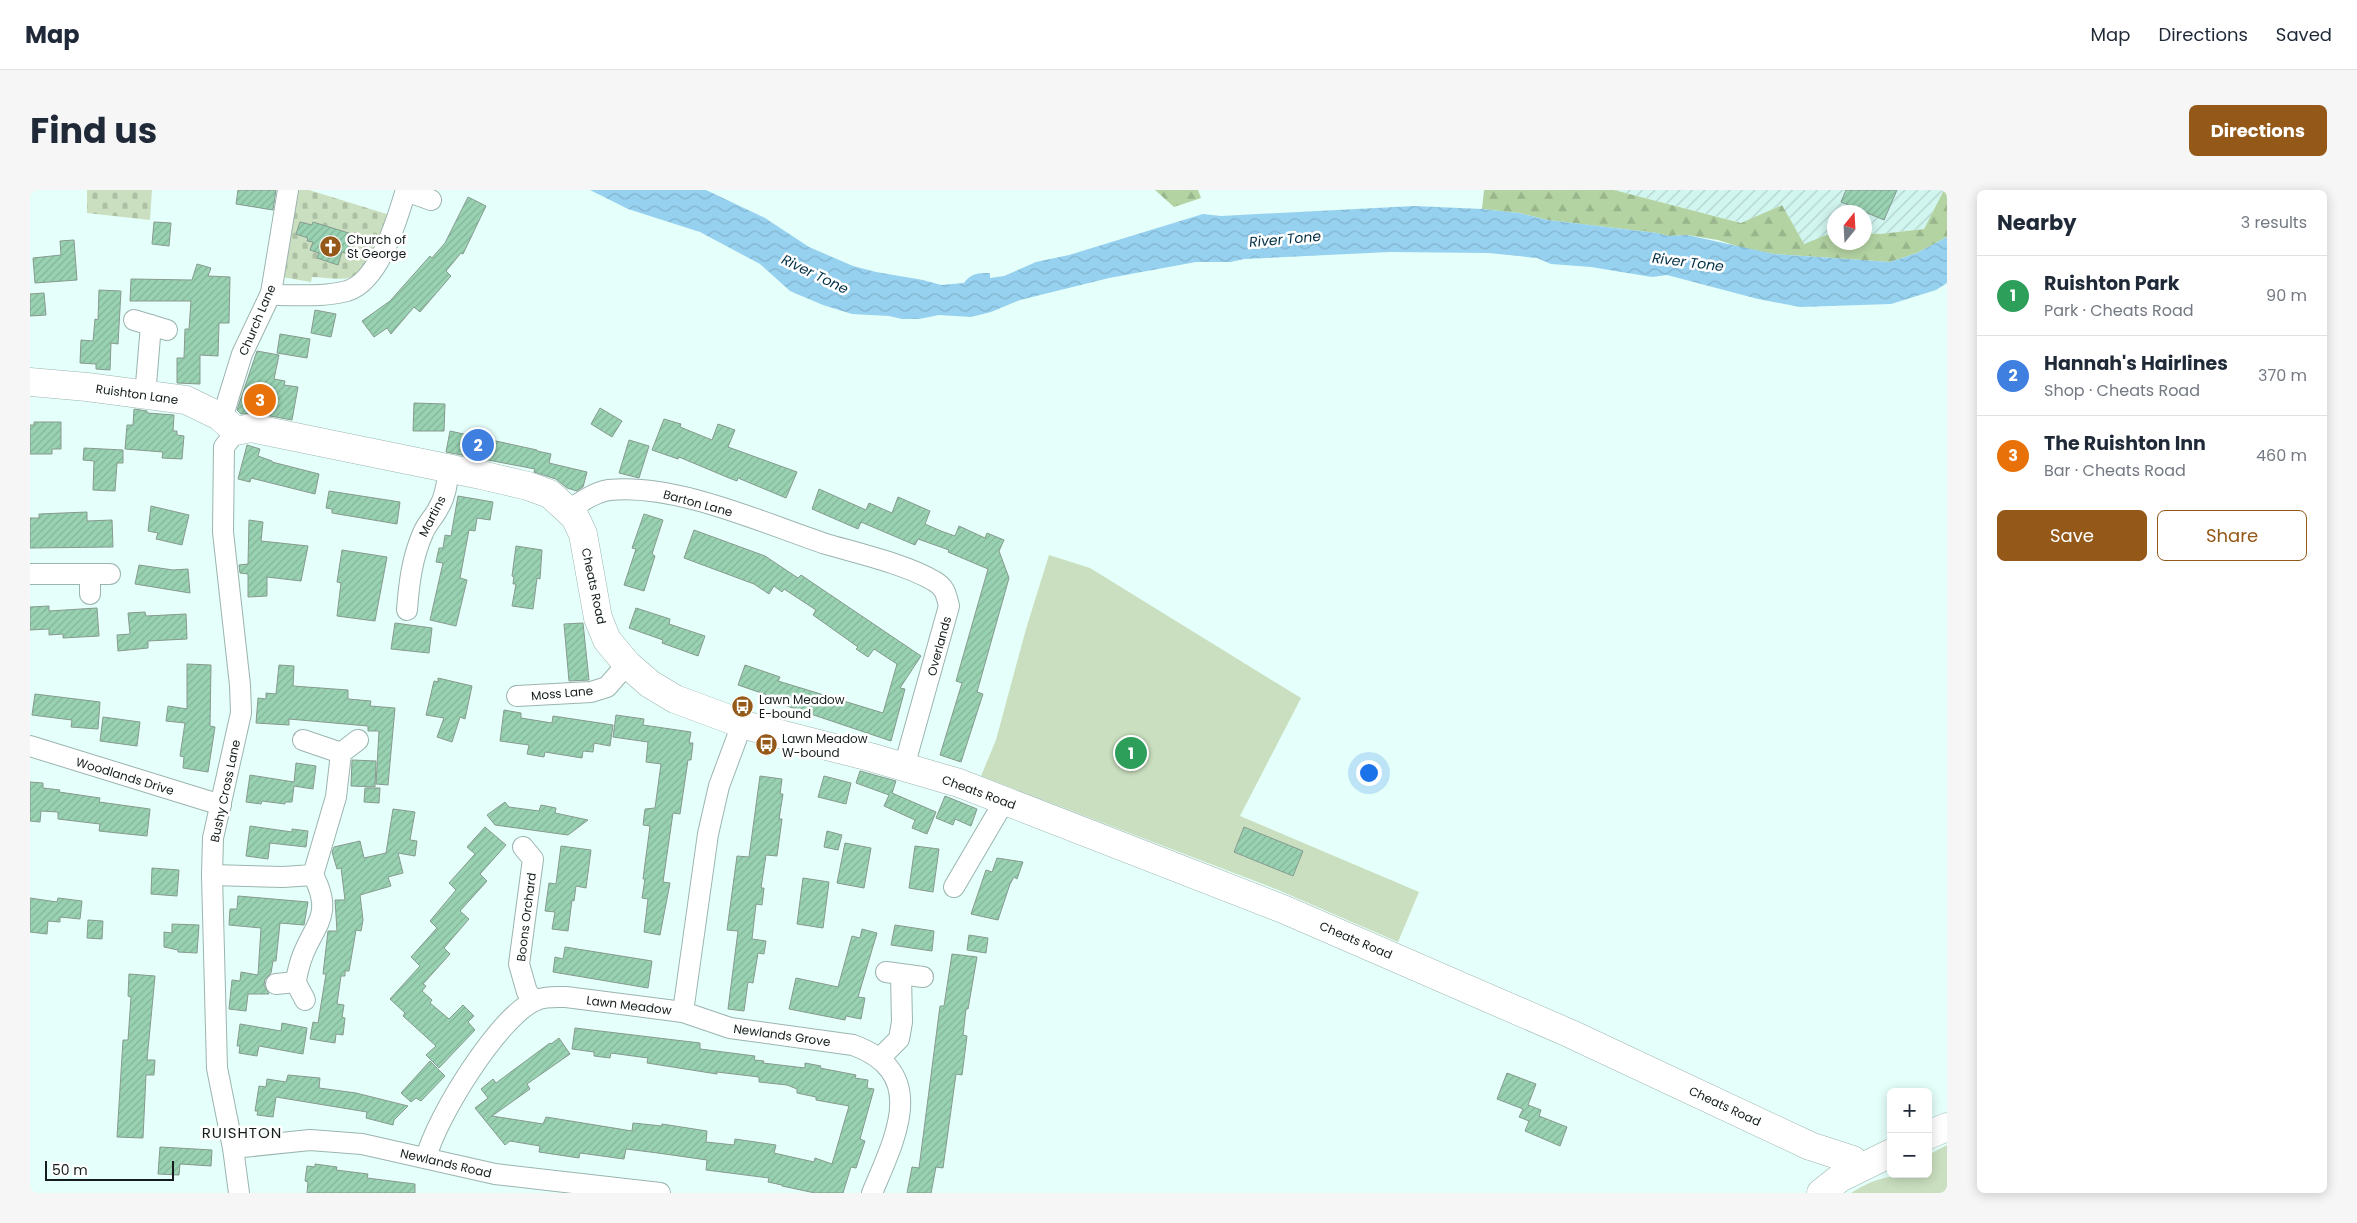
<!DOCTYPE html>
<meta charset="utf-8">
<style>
body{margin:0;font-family:Poppins,sans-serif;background:#f6f6f7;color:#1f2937}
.controls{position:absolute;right:15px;bottom:15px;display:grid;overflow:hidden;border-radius:8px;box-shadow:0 2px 12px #0003}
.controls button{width:45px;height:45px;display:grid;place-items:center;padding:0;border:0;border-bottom:1px solid #e0e1e3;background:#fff;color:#1f2937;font:25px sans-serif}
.compass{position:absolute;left:1797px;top:15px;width:45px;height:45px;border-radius:50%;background:#fff;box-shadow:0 2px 12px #0003;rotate:18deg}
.scale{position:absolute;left:15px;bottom:12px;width:129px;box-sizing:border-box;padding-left:5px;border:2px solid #141d1c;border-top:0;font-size:14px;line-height:18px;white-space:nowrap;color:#141d1c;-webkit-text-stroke:4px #fff;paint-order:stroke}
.you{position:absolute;left:1338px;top:582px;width:18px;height:18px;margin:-12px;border:4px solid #fff;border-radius:50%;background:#1a73e8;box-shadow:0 0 0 8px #1a73e833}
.badge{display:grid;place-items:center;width:32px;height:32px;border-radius:50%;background:#945819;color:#fff;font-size:16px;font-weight:700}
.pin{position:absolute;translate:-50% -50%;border:2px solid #fff;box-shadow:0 1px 5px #0006}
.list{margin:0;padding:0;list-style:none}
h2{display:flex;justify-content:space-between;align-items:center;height:65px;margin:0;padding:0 20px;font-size:21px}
h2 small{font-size:16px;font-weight:400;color:#747a83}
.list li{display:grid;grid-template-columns:32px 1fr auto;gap:15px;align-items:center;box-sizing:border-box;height:80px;padding:0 20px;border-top:1px solid #e0e1e3}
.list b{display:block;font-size:19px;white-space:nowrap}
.list p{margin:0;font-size:16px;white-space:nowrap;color:#747a83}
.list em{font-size:16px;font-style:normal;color:#747a83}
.actions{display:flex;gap:10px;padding:15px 20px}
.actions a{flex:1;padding:11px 0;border:1px solid #945819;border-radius:8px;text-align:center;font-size:18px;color:#945819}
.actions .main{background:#945819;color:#fff}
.map{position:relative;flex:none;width:1917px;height:1003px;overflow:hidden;border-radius:8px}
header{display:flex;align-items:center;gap:30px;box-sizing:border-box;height:70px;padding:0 25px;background:#fff;border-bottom:1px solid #e0e1e3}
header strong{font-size:24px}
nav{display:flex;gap:28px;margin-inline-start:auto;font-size:18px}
.intro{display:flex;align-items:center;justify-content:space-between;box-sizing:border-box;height:120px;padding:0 30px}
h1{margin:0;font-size:35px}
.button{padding:12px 22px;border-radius:8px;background:#945819;color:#fff;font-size:18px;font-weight:700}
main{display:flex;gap:30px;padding:0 30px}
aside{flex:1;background:#fff;border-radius:8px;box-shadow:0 2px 12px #0003}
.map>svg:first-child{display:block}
</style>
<header>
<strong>Map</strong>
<nav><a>Map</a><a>Directions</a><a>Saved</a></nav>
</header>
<div class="intro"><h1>Find us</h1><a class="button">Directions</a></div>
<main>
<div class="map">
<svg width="1917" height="1003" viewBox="0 0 1917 1003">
<defs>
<pattern id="industrial-furrows" width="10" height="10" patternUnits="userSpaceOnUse" patternTransform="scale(1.25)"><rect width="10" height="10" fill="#d1f5ef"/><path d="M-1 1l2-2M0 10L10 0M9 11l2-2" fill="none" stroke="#b3d2cc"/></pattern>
<pattern id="forest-firs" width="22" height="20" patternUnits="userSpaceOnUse" patternTransform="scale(1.25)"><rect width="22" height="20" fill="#b3d3a2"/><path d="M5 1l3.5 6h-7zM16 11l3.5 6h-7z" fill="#99b58b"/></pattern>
<pattern id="cemetery-stones" width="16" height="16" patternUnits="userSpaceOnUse" patternTransform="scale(1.25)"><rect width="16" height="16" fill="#cadfbf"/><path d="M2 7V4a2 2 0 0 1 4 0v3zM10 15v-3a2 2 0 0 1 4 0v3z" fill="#adbfa4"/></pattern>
<pattern id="water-waves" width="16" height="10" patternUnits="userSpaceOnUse" patternTransform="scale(1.25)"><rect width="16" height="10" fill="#97d1f0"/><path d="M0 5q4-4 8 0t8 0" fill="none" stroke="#81b3cd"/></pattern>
<pattern id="building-hatch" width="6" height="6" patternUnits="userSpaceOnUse" patternTransform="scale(1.25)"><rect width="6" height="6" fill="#99d2b2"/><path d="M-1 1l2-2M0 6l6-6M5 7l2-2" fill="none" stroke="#83b498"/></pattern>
</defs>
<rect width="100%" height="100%" fill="#e5fffa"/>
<polygon fill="url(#industrial-furrows)" points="1584,0 1914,0 1894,39 1850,44 1835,43 1834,22 1804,22 1804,42 1774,55 1752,15 1712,33"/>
<g fill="#cadfbf">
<polygon points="1019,365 1060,378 1271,508 1210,626 1389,702 1368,752 1246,699 951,586 966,550 996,439"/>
<path d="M1917 955V1003H1821C1847 986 1868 984 1898 984V965Z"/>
</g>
<g fill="url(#forest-firs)">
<polygon points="1125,0 1168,0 1171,8 1144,17"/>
<polygon points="1454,0 1584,0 1711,33 1752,15 1774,54 1804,42 1804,52 1834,52 1835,43 1850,44 1894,39 1914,0 1917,0 1917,47 1887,63 1860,72 1744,64 1716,59 1688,50 1657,45 1639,46 1627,43 1518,30 1489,23 1452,19"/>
</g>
<g fill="url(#cemetery-stones)">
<polygon points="57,0 122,0 120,30 57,23"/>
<path d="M264 0H279L360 25C353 42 341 82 322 87 310 91 294 87 282 87L281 92 252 87Z"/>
</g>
<path fill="url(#water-waves)" d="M560 0H676L735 28 779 57 823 76 846 82 893 90 911 95 934 93C941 83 948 83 960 83V88L974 86 1006 72 1039 65 1173 24 1191 26 1384 16 1452 19 1489 23 1518 30 1627 43 1639 46 1657 45 1744 64 1860 72 1887 63 1917 47V93L1906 100 1861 114 1770 117 1728 109 1637 85 1622 87 1561 77 1521 74 1507 68 1459 63 1360 62 1214 69 1201 72H1166L1079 88 990 110 961 122 941 127 909 125 889 129H872L859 126 822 124 793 115 760 101 730 74 670 42 598 19Z"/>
<g fill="url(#building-hatch)" stroke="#879a8f">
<polygon points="208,0 246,0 243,20 206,14"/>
<polygon points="1816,0 1867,0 1854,30 1811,12"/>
<polygon points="438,7 456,16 433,64 431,63 416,81 421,86 390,122 384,117 361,144 357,138 344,147 332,131 360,111 400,66 402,68 415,53"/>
<polygon points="124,32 141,33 139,56 122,54"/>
<polygon points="270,32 282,35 283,32 322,44 321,48 323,48 318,64 312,62 308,75 287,68 289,63 280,60 283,52 277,51 278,48 266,44"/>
<polygon points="44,50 47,90 5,93 3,68 31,65 30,51"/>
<polygon points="167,74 181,78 178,86 200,87 199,133 189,133 188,166 170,165 170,194 147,193 147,168 154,168 155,139 159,139 161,111 100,111 101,89 162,90"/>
<polygon points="69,100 91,101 88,154 81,153 80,180 66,179 66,174 50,173 51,150 63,151 65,129 68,130"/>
<polygon points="14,103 16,125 0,126 0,104"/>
<polygon points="285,120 306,124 301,147 281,143"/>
<polygon points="250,144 280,149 277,168 247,163"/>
<polygon points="227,161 249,165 244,189 255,191 254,195 268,197 262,230 224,223 211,224 207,220"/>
<polygon points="384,213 415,214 414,241 383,241"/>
<polygon points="570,218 592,231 582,247 561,234"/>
<polygon points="104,219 117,221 117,223 144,225 143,241 147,241 147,245 154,246 152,269 132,268 133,262 95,259 97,235 103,235"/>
<polygon points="634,229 651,234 650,237 682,250 688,234 705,240 698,257 767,282 756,308 708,288 707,291 699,288 649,267 648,269 622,260"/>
<polygon points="4,232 31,232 31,259 22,259 22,264 0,264 0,235 4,235"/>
<polygon points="420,241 507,260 507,261 521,264 519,273 557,282 553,297 547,301 537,298 526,289 504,282 505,279 416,262"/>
<polygon points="599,250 619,256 609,288 589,283"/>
<polygon points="217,255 230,259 228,266 242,271 242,272 289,284 285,304 221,288 220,292 208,289"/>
<polygon points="54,258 93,260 93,273 87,273 85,301 63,300 64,271 53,270"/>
<polygon points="789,299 836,320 839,313 862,323 868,307 900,321 895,334 911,341 925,346 929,336 955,348 957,343 974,350 969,361 979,388 947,502 953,504 931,572 910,565 932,493 926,491 958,379 918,362 919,360 888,349 885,355 831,332 828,339 782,319"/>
<polygon points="299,301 370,312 367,334 302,323 302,319 296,318"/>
<polygon points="428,306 463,312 460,330 447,328 445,341 439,340 430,388 437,390 426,436 400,430 413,373 406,372 409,358 413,358 415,345 421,346"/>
<polygon points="121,316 159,325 152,355 126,349 128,343 118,341"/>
<polygon points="57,322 57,331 82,330 83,357 0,358 0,328 9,328 9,324"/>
<polygon points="614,324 633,330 622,364 625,366 614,401 594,395 606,359 602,358"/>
<polygon points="219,330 233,332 231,351 278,356 271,391 237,387 237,406 218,407 218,384 210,383 209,375 218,374"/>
<polygon points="664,340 735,366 768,388 771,385 891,466 870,498 875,499 861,551 742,511 743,507 708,495 715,475 750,487 748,491 853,523 867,474 844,459 838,467 826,459 828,457 783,425 786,420 754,399 752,402 744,396 739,404 724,394 654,368"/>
<polygon points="486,356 512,360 510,389 507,388 503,419 482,416 486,394 483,394 484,387 482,386"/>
<polygon points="312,360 357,367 345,431 307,426 311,393 307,392"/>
<polygon points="109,375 143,380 158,379 160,403 105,394"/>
<polygon points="19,416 19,421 67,418 69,446 33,448 33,444 19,445 19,439 0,440 0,417"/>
<polygon points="606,418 640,429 639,434 675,446 668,466 632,453 633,450 599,438"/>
<polygon points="115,422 116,426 156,424 157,449 118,451 118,458 88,461 87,445 100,444 98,423"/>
<polygon points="365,433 402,438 399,463 361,459"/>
<polygon points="553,433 559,490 539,491 534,434"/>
<polygon points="157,474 181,475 180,536 185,537 178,582 153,578 154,567 150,566 155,533 136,531 138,516 157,519"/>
<polygon points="249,475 264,476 263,496 318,500 318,509 341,511 340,516 365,518 358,595 346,594 349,541 338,541 338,536 259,529 259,535 226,533 228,508 236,509 236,503 246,504"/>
<polygon points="408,488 442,496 435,529 430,527 422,552 407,547 414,528 396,525 404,491 408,492"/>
<polygon points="5,504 70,512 68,539 41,537 42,530 2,525"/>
<polygon points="474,520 491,523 491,528 522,533 523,526 583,535 580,556 564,553 563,562 553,561 552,568 515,562 514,567 497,564 499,555 470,551"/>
<polygon points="586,525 614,529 613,535 661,542 659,553 663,553 661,570 658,570 650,624 643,623 633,692 640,693 630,745 614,742 618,709 612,708 615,689 613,689 620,636 613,635 615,619 625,618 631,574 616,572 618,552 583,547"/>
<polygon points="73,527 110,532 107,556 70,551"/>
<polygon points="322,570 346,571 345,597 321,596"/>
<polygon points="266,573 286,576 283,599 264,596 262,612 255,612 255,614 232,611 231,614 216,612 220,585 264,592"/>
<polygon points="830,581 866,591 862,603 906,622 897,644 882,638 885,630 854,616 859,605 826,593"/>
<polygon points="730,586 752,589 750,604 753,604 749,629 752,629 747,666 736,665 731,698 734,698 732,715 726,714 722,749 736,751 734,764 728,763 723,793 718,792 714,821 698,819 708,741 697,740 707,666 719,667"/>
<polygon points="794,586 821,593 816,614 788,607"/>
<polygon points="0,592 13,593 13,598 30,600 29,602 70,608 69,612 120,619 117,646 69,641 70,634 28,629 28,622 11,621 10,632 0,631"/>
<polygon points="335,598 350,598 349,613 334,612"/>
<polygon points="915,606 947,619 941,636 925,629 923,635 906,628"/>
<polygon points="475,612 479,617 509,621 511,615 526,618 525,623 558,630 538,645 465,635 457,625"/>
<polygon points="363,619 385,622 380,650 387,651 385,666 368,663 373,683 358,687 361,696 330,705 333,730 331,741 326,740 319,781 315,781 315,786 311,786 307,814 314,815 312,827 315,828 313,845 306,844 305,853 280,849 283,832 288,833 296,784 293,784 298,741 307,741 305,710 315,710 311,678 307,679 302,662 304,657 330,651 334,668 356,663"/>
<polygon points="220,636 262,642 262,639 278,641 276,657 240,653 238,669 216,666"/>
<polygon points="455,637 476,655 450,684 457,691 430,721 439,729 414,758 420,764 393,794 396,796 392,801 402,810 400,813 419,829 433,815 444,826 438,832 445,840 409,878 396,865 406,856 373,826 375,823 360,809 390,776 381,767 407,738 400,731 426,700 419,693 445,664 437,657"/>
<polygon points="1214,637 1273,661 1263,686 1204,662"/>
<polygon points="797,641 812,645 808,660 794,657"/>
<polygon points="815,653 841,658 834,698 807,693"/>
<polygon points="531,656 561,660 556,698 546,696 544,711 542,710 538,741 522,739 525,722 515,721 519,693 526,694"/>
<polygon points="885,656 909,659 903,702 879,698"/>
<polygon points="967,668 993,672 987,689 984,687 980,694 968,730 941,724 956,680 962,682"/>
<polygon points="122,678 149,680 147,706 121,704"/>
<polygon points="773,688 799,692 793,738 767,734"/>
<polygon points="208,706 278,712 274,735 250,733 246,771 243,771 241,783 235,789 234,795 239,804 218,804 216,821 199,819 202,790 210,791 211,782 228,785 231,738 199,735 200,719 207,719"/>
<polygon points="0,708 27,712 28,708 52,711 50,729 30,727 30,732 18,731 17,744 0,742"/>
<polygon points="58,730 73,731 72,749 57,748"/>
<polygon points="142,734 169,735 167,763 148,762 148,760 134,757 134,742 142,743"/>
<polygon points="865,735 904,741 902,761 861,755"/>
<polygon points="832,739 847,743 828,807 835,808 831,829 816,826 815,830 759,819 766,788 808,797 822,746 830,748"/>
<polygon points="939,745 958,748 956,763 937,760"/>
<polygon points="535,757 622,771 618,798 523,782 525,767 533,769"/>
<polygon points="922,764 947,767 938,819 936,819 933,845 937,846 932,885 926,884 913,978 906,977 901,1003 877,1003 882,977 889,978 910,816 914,816"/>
<polygon points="99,784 125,786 117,870 125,870 124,885 116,885 113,948 87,947 93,850 98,850 101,807 98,806"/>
<polygon points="252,833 277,838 273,864 229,856 227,866 209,863 210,856 207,856 210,834 251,841"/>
<polygon points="545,838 670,853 670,859 725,866 724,870 734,871 733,873 775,878 775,873 791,876 790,878 826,885 825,888 838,890 837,898 844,899 830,949 835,951 826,978 821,977 813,1003 785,1003 752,996 752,995 738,992 739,988 676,980 677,970 628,963 596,959 594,969 550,963 549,968 509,962 510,956 480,951 475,955 445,918 458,908 451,899 463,889 466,893 520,853 521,854 529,848 540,864 497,894 500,899 462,926 513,934 516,927 602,941 603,933 632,936 632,934 677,941 676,952 704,955 705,949 746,955 744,963 784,972 785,968 802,974 819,916 786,910 786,907 767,903 767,899 757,895 729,892 729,887 687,882 687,884 617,873 618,868 581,863 580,868 564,866 564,862 542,859"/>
<polygon points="400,871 415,886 391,911 386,908 381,912 371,903"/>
<polygon points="1477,883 1506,894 1498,915 1511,920 1509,926 1537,937 1530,956 1495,941 1499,931 1489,927 1493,919 1467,909"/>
<polygon points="258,885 290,888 289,898 326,903 378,916 364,930 363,935 336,928 337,922 246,907 243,927 227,925 228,921 225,921 229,896 236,897 237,889 256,892"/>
<polygon points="130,957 182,960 181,976 150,974 149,985 128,984"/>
<polygon points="285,974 307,977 306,980 338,984 337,988 385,994 385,1003 277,1003 278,992 275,991 277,976 285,977"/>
</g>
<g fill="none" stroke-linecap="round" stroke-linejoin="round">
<defs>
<g id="street">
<polyline points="376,1 401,10"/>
<path d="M241 103 248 105C271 105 295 107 317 101 350 91 367 29 376 0"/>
<polyline points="104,130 137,140"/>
<polyline points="115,206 121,135"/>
<polyline points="189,226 195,219 212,164 241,103 258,0"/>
<polyline points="206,241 194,257 193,342 210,495 211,523 183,648 182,685 187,878 203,958 209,1003"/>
<path d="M539 320C551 312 565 302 579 300 646 293 733 333 796 354 827 363 878 375 904 391 915 397 916 404 919 416L874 577"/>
<polyline points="0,384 80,384"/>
<polyline points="60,384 60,404"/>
<path d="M377 420C379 393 382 368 393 343 397 333 405 326 409 317 416 306 417 292 419 279"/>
<polyline points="487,506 561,502 577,497 597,474"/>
<polyline points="0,556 191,615"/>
<polyline points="311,563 328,550"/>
<polyline points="493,657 503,669 489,774 497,802 505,811"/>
<polyline points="182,685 253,687 283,685 306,607 311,563 273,550"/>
<polyline points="924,697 975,610"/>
<polyline points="856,782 893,787"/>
<polyline points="246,794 266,792"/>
<path d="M275 810C273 805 268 798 266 792 266 788 268 781 269 777 278 738 307 730 283 685"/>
<path d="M653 822 700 838 823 855C900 883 865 948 842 1003"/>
<polyline points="850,868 869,849 872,832 871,785"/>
<polyline points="203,958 280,950 332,954 465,984 630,1003"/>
<path d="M396 968C406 928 468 827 506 810 516 806 526 807 536 807L653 822 678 644 689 596 712 534"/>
</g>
<g id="secondary">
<polyline points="0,192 57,197 156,210 189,226 206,241 221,238 451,285 498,296 520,304 545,327 553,344 568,428 577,450 597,474 620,494 645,509 718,536 840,567 929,593 1253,719 1541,844 1780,956 1823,970 1829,977"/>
<polyline points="1898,945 1917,937"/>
<polyline points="1791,1003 1810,988 1861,963"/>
</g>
</defs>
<use href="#street" stroke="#9cb4b0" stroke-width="22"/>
<use href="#secondary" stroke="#9cb4b0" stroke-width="29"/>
<use href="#street" stroke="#fff" stroke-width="20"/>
<use href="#secondary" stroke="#fff" stroke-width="28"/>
</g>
<defs>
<symbol id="church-disc" viewBox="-11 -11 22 22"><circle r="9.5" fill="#945819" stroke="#fff"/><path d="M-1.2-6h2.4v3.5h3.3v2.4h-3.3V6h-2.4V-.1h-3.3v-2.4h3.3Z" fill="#fff"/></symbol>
<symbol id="bus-disc" viewBox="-11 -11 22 22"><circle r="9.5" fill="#945819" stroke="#fff"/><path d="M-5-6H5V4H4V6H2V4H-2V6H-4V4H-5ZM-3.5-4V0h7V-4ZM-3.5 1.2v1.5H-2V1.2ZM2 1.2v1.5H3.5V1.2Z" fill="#fff"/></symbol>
</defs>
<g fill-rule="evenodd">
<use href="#church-disc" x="288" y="44" width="25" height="25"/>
<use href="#bus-disc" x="700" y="504" width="25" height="25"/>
<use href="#bus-disc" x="724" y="542" width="25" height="25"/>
</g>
<g text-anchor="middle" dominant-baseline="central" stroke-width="5" stroke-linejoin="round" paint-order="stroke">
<g font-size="12" fill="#141d1c" stroke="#fff" text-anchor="start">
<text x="317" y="49">Church of<tspan x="317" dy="14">St George</tspan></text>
<text x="729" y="509">Lawn Meadow<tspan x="729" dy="14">E-bound</tspan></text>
<text x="752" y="548">Lawn Meadow<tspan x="752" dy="14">W-bound</tspan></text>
</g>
<g font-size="12" fill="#141d1c" stroke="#fff">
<text transform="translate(227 130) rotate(-67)">Church Lane</text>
<text transform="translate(107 204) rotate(8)">Ruishton Lane</text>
<text transform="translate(668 313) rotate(15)">Barton Lane</text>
<text transform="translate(402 326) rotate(-63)">Martins</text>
<text transform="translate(564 396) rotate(78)">Cheats Road</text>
<text transform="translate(909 456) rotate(-75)">Overlands</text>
<text transform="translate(532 503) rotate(-5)">Moss Lane</text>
<text transform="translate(95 586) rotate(17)">Woodlands Drive</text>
<text transform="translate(195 601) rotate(-78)">Bushy Cross Lane</text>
<text transform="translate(949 602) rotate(20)">Cheats Road</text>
<text transform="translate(496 727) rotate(-83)">Boons Orchard</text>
<text transform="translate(1326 750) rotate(23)">Cheats Road</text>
<text transform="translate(599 815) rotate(7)">Lawn Meadow</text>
<text transform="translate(752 845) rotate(8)">Newlands Grove</text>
<text transform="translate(1695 916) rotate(25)">Cheats Road</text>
<text transform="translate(416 973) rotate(13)">Newlands Road</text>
</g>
<g font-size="14" font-style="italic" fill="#003046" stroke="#fff">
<text transform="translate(1255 49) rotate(-5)">River Tone</text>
<text transform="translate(1658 72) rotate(7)">River Tone</text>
<text transform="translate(785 84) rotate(26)">River Tone</text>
</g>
<g font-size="15" letter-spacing="1" fill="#141d1c" stroke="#fff">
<text x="212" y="942">RUISHTON</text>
</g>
</g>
</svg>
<div class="controls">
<button>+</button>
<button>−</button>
</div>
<svg class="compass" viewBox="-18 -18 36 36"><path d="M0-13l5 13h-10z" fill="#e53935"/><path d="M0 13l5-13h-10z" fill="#747a83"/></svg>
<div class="scale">50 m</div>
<div class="you"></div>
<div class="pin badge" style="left:1101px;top:563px;background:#2e9e5b">1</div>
<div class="pin badge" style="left:448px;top:255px;background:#3f7fe0">2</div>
<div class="pin badge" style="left:230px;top:210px;background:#e8710a">3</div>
</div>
<aside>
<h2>Nearby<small>3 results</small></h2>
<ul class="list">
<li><span class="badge" style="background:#2e9e5b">1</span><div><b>Ruishton Park</b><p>Park · Cheats Road</p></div><em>90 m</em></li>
<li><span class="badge" style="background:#3f7fe0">2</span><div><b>Hannah's Hairlines</b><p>Shop · Cheats Road</p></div><em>370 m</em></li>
<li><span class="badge" style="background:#e8710a">3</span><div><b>The Ruishton Inn</b><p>Bar · Cheats Road</p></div><em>460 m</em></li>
</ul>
<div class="actions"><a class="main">Save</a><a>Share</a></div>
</aside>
</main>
